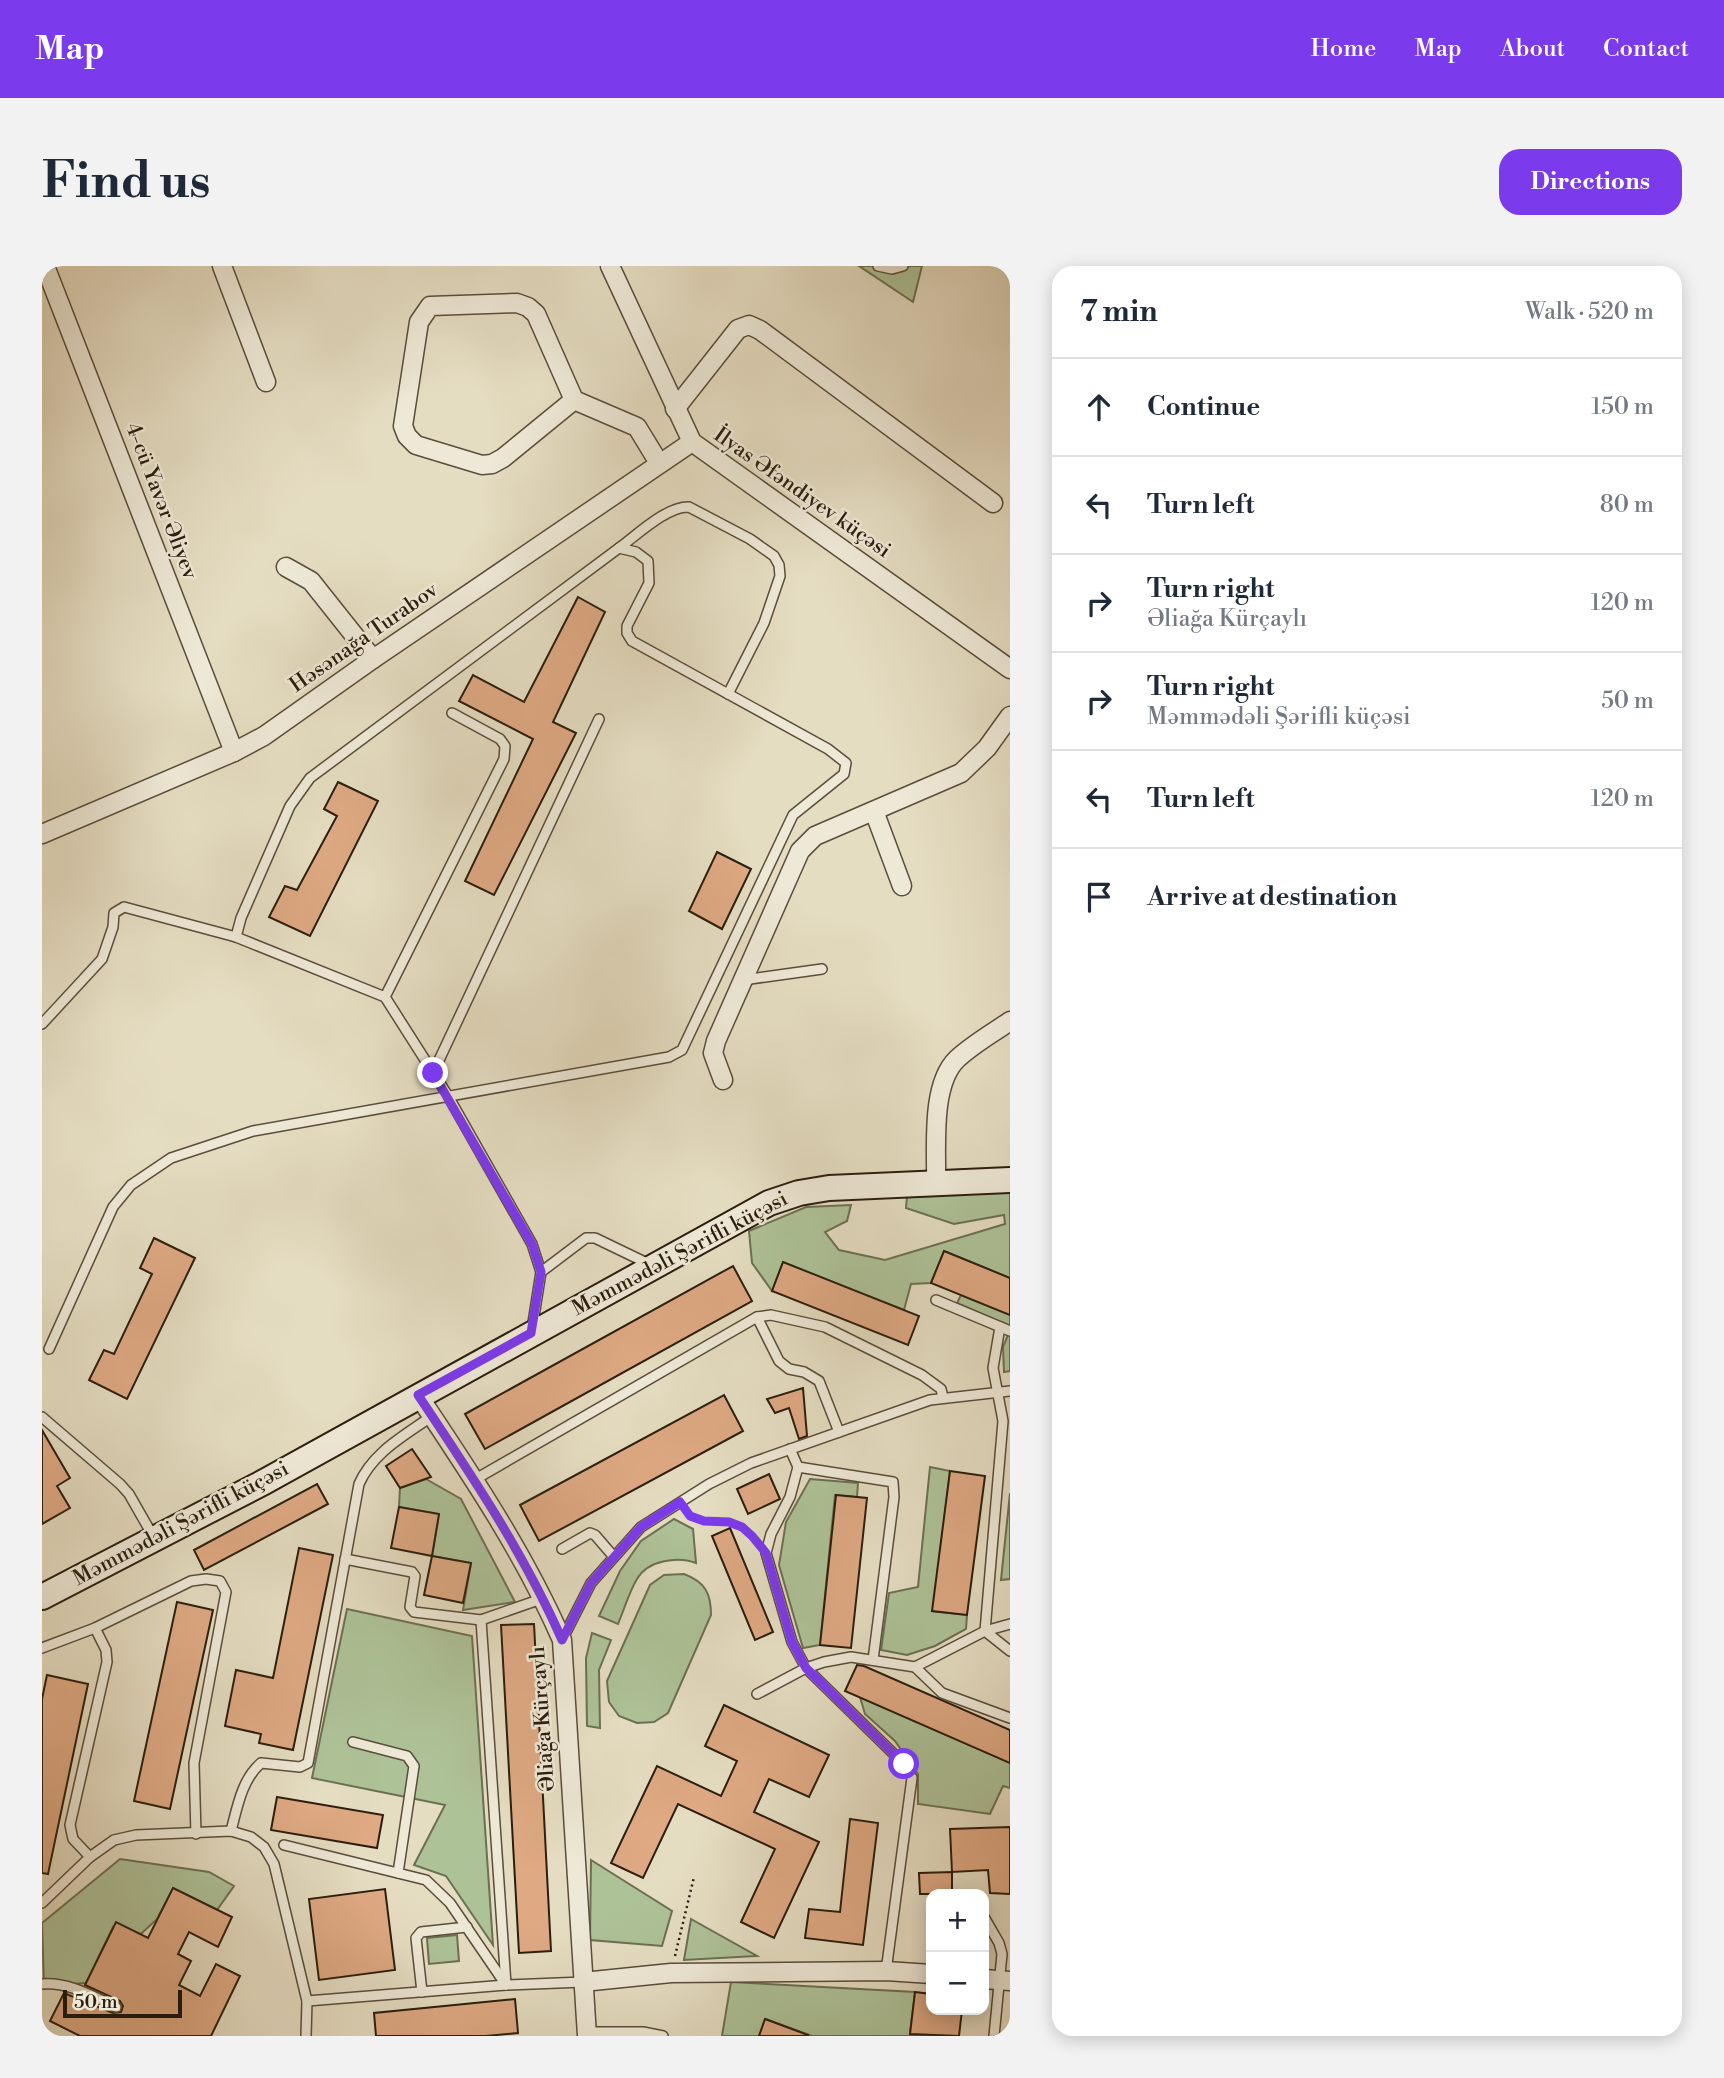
<!DOCTYPE html>
<meta charset="utf-8">
<style>
body{margin:0;font-family:"Libre Bodoni",serif;background:#f2f2f3;color:#1f2937}
.controls{position:absolute;right:21px;bottom:21px;display:grid;overflow:hidden;border-radius:14px;box-shadow:0 4px 18px #0003}
.controls button{width:63px;height:63px;display:grid;place-items:center;padding:0;border:0;border-bottom:2px solid #e0e1e3;background:#fff;color:#1f2937;font:35px sans-serif}
.scale{position:absolute;left:21px;bottom:18px;width:119px;box-sizing:border-box;padding-left:7px;border:4px solid #2b1d0e;border-top:0;font-size:19px;line-height:24px;white-space:nowrap;color:#2b1d0e;-webkit-text-stroke:5px #eee9d7;paint-order:stroke}
.stop{position:absolute;width:21px;height:21px;margin:-16px;border:5px solid #7c3aed;border-radius:50%;background:#fff}
.stop.end{background:#7c3aed;border-color:#fff;box-shadow:0 2px 7px #0008}
.list{margin:0;padding:0;list-style:none}
h2{display:flex;justify-content:space-between;align-items:center;height:91px;margin:0;padding:0 28px;font-size:30px}
h2 small{font-size:23px;font-weight:400;color:#747a83}
.list li{display:grid;grid-template-columns:46px 1fr auto;gap:21px;align-items:center;box-sizing:border-box;height:98px;padding:0 28px;border-top:2px solid #e0e1e3}
.list b{display:block;font-size:26px;white-space:nowrap}
.list p{margin:0;font-size:23px;white-space:nowrap;color:#747a83}
.list em{font-size:23px;font-style:normal;color:#747a83}
.icon{flex:none;width:38px;height:38px;fill:none;stroke:currentColor;stroke-width:2;stroke-linecap:round;stroke-linejoin:round}
.map{position:relative;flex:none;width:968px;height:1770px;overflow:hidden;border-radius:21px}
header{display:flex;align-items:center;gap:42px;box-sizing:border-box;height:98px;padding:0 35px;background:#7c3aed;color:#fff}
header strong{font-size:33px}
nav{display:flex;gap:38px;margin-inline-start:auto;font-size:24px}
.intro{display:flex;align-items:center;justify-content:space-between;box-sizing:border-box;height:168px;padding:0 42px}
h1{margin:0;font-size:49px}
.button{padding:18px 32px;border-radius:21px;background:#7c3aed;color:#fff;font-size:24px;font-weight:700}
main{display:flex;gap:42px;padding:0 42px}
aside{flex:1;background:#fff;border-radius:21px;box-shadow:0 4px 18px #0003}
.map>svg:first-child{display:block}
</style>
<header>
<strong>Map</strong>
<nav><a>Home</a><a>Map</a><a>About</a><a>Contact</a></nav>
</header>
<div class="intro"><h1>Find us</h1><a class="button">Directions</a></div>
<main>
<div class="map">
<svg width="968" height="1770" viewBox="0 0 968 1770">
<rect width="100%" height="100%" fill="#e5ddc2"/>
<filter id="stains"><feTurbulence type="fractalNoise" baseFrequency=".00286" numOctaves="4"/><feColorMatrix values="0 0 0 0 .2 0 0 0 0 .09 0 0 0 0 .02 0 0 0 .5 -.17"/></filter>
<radialGradient id="worn" r=".72"><stop offset=".6" stop-color="#630" stop-opacity="0"/><stop offset="1" stop-color="#630" stop-opacity=".3"/></radialGradient>
<g fill="#aec298" stroke="#6c7053" stroke-width="2">
<polygon points="817,0 880,0 871,36"/>
<polygon points="968,925 968,1012 902,985 889,1017 869,1018 862,1044 741,997 730,1025 710,997 707,965 764,941 809,939 805,955 783,966 797,984 843,994 963,958 962,949 912,958 864,942 865,930"/>
<polygon points="919,1029 968,1049 968,1060 915,1037"/>
<polygon points="968,1064 968,1105 962,1106 961,1081"/>
<polygon points="888,1201 908,1205 891,1345 925,1349 924,1363 893,1380 865,1389 839,1384 847,1327 876,1321"/>
<polygon points="384,1213 419,1233 473,1336 421,1344 429,1297 390,1290 397,1248 357,1241 358,1222"/>
<polygon points="768,1213 816,1217 815,1231 793,1229 778,1379 761,1382 737,1299 744,1256"/>
<polygon points="968,1227 968,1313 959,1314"/>
<path d="M632 1253 651 1263 654 1297C636 1290 606 1294 595 1313 587 1326 582 1344 576 1358L557 1350 578 1305 599 1275Z"/>
<path d="M642 1308C663 1316 669 1327 669 1349L626 1447 612 1456 595 1457 577 1450 567 1436 565 1415 608 1319 622 1309Z"/>
<polygon points="305,1343 430,1370 451,1679 404,1610 372,1599 403,1539 270,1512"/>
<polygon points="550,1367 569,1374 557,1404 558,1462 545,1460 544,1392"/>
<polygon points="818,1431 968,1497 968,1522 961,1520 948,1548 876,1538 876,1508 853,1475 823,1448"/>
<polygon points="78,1593 167,1606 192,1620 175,1644 131,1622 115,1653 99,1668 71,1661 44,1717 2,1720 0,1657"/>
<polygon points="549,1594 630,1645 620,1680 548,1674"/>
<polygon points="649,1653 715,1690 642,1694"/>
<polygon points="415,1669 417,1695 387,1698 385,1672"/>
<polygon points="689,1716 873,1726 868,1767 889,1770 770,1770 724,1753 717,1770 680,1770"/>
</g>
<g fill="#dea983" stroke="#2b1d0e" stroke-width="2">
<polygon points="536,331 563,346 511,456 534,467 452,629 423,615 491,473 417,435 431,409 482,436"/>
<polygon points="296,516 336,535 268,670 227,651 243,620 255,624 295,550 282,543"/>
<polygon points="675,586 709,603 680,663 647,645"/>
<polygon points="112,972 153,992 85,1133 47,1114 62,1084 72,1088 110,1008 98,1002"/>
<polygon points="902,985 968,1012 968,1049 889,1017"/>
<polygon points="741,996 877,1050 866,1079 730,1025"/>
<polygon points="691,1000 710,1035 443,1183 423,1148"/>
<polygon points="761,1122 765,1170 757,1173 747,1142 733,1147 725,1133"/>
<polygon points="682,1129 701,1165 497,1275 478,1239"/>
<polygon points="0,1164 28,1212 15,1220 28,1242 0,1258"/>
<polygon points="370,1183 389,1211 358,1222 344,1200"/>
<polygon points="908,1205 943,1210 925,1349 890,1345"/>
<polygon points="727,1208 738,1233 706,1248 695,1223"/>
<polygon points="275,1218 286,1238 162,1304 152,1284"/>
<polygon points="794,1229 825,1232 809,1382 778,1379"/>
<polygon points="357,1241 397,1248 390,1290 349,1282"/>
<polygon points="688,1262 731,1366 713,1374 670,1270"/>
<polygon points="257,1282 291,1289 251,1484 217,1477 219,1468 183,1460 194,1404 231,1412"/>
<polygon points="390,1290 429,1297 421,1337 382,1329"/>
<polygon points="135,1336 171,1344 128,1543 92,1535"/>
<polygon points="492,1358 509,1685 477,1687 459,1359"/>
<polygon points="815,1399 822,1400 968,1464 968,1497 803,1425"/>
<polygon points="5,1409 46,1418 6,1608 0,1607 0,1433"/>
<polygon points="682,1439 787,1489 767,1531 727,1513 712,1546 777,1576 732,1672 699,1656 733,1583 636,1538 601,1612 569,1597 615,1500 679,1530 695,1495 663,1480"/>
<polygon points="235,1531 341,1549 335,1582 229,1564"/>
<polygon points="808,1553 836,1557 821,1679 763,1672 767,1643 798,1646"/>
<polygon points="968,1561 968,1628 948,1627 946,1604 910,1606 908,1563"/>
<polygon points="910,1606 910,1628 878,1628 877,1607"/>
<polygon points="131,1622 190,1651 176,1681 147,1666 136,1688 149,1695 137,1719 158,1730 174,1698 198,1710 169,1770 38,1770 8,1755 22,1727 71,1747 79,1746 81,1740 78,1735 43,1719 74,1656 106,1672"/>
<polygon points="343,1623 353,1704 277,1714 267,1633"/>
<polygon points="873,1726 889,1728 889,1744 920,1744 917,1770 868,1768"/>
<polygon points="473,1733 476,1767 444,1770 334,1770 332,1747"/>
<polygon points="723,1753 766,1769 766,1770 717,1770"/>
</g>
<g fill="none" stroke-linecap="round" stroke-linejoin="round">
<defs>
<g id="lane">
<polyline points="836,0 850,3 861,0"/>
<path d="M577 282C595 269 625 240 647 241L708 273 732 290 737 299 738 310 722 357 686 428"/>
<polyline points="701,714 780,703"/>
<polyline points="343,731 462,493 463,480 458,473 410,447"/>
<polyline points="0,758 60,693 71,661 72,647 82,641 194,671"/>
<polyline points="391,807 557,453"/>
<polyline points="894,1034 968,1065"/>
<polyline points="715,1051 737,1095 747,1103 762,1106 777,1115 797,1166"/>
<polyline points="958,1061 951,1102 961,1155 943,1365 968,1385"/>
<polyline points="490,1063 499,1006 544,972 553,972 609,999"/>
<polyline points="7,1083 71,941 89,919 129,892 211,865 627,791 640,784 751,549 802,508 804,497 786,483 590,375 585,367 585,360 607,317 606,295 594,286 577,282 268,512 248,540 199,652 194,671 343,731 406,830 490,978 499,1006"/>
<polyline points="0,1151 78,1218 87,1228 111,1270"/>
<polyline points="748,1183 756,1201 748,1231 729,1268 724,1287 750,1376 764,1402 862,1498 870,1512 844,1705"/>
<polyline points="756,1201 851,1216 852,1231 831,1394"/>
<polyline points="432,1214 715,1051 729,1049 783,1061 880,1109 899,1123 901,1132"/>
<polyline points="520,1283 548,1267 553,1269 572,1291"/>
<polyline points="303,1293 370,1306 373,1310 368,1341 372,1346 439,1354 502,1332"/>
<polyline points="439,1354 464,1719"/>
<polyline points="520,1374 549,1317 599,1261 667,1218 709,1197 888,1134 968,1125"/>
<polyline points="0,1382 53,1362 149,1315 164,1313 178,1315 184,1326 152,1497 154,1568"/>
<polyline points="873,1401 900,1427 968,1452"/>
<polyline points="715,1428 764,1402 782,1396 809,1391 873,1401 943,1365 968,1358"/>
<polyline points="311,1476 365,1490 372,1500 356,1607"/>
<path d="M189 1565C195 1542 200 1513 219 1497L258 1501 266 1497 317 1218C331 1186 362 1170 390 1150"/>
<polyline points="242,1579 384,1614 408,1637 464,1719"/>
<polyline points="48,1591 31,1573 28,1559 65,1396 64,1384 53,1362"/>
<polyline points="0,1637 48,1591 72,1574 94,1569 189,1565 209,1571 222,1581 232,1598 265,1735"/>
<polyline points="942,1651 957,1677 960,1688 952,1770"/>
<path d="M0 1718C27 1716 50 1730 74 1741"/>
<polyline points="380,1726 374,1672 379,1666 425,1661"/>
<polyline points="545,1766 601,1766 621,1770"/>
<polyline points="264,1770 265,1735 464,1719 541,1716"/>
</g>
<g id="street">
<polyline points="3,0 192,486"/>
<polyline points="180,0 224,116"/>
<polyline points="568,0 650,176 968,403"/>
<polyline points="532,134 461,192 450,198 440,199 374,179 365,170 361,160 377,56 388,40 475,37 486,41 494,48 532,134 595,161 617,197"/>
<polyline points="633,143 696,63 707,59 718,64 951,237"/>
<polyline points="244,301 269,315 331,393"/>
<polyline points="832,545 860,620"/>
<polyline points="0,568 192,486 222,470 331,393 650,176"/>
<polyline points="681,814 671,787 674,775 758,585 773,570 919,507 945,482 968,450"/>
<path d="M894 918C895 883 888 819 915 793 931 778 951 767 968 755"/>
<path d="M376 1129C428 1207 482 1287 520 1374L545 1770"/>
<polyline points="942,1713 968,1715"/>
<polyline points="541,1716 629,1707 844,1705 889,1708"/>
</g>
<polyline id="secondary" points="0,1331 222,1216 727,937 757,927 787,922 968,914"/>
</defs>
<use href="#lane" stroke="#5a4d3b" stroke-width="12"/>
<use href="#street" stroke="#5a4d3b" stroke-width="21"/>
<use href="#secondary" stroke="#2b1d0e" stroke-width="28"/>
<g stroke="#2b1d0e" stroke-width="2.5" stroke-dasharray="2 3.5" stroke-linecap="butt">
<path d="M646 1247C668 1267 687 1243 714 1275"/>
<polyline points="633,1690 652,1611"/>
</g>
<use href="#lane" stroke="#eee9d7" stroke-width="9"/>
<use href="#street" stroke="#eee9d7" stroke-width="18"/>
<use href="#secondary" stroke="#eee9d7" stroke-width="24"/>
</g>
<g fill="none" stroke-linecap="round" stroke-linejoin="round">
<path stroke="#7c3aed" stroke-width="9" d="M391 807 490 978 499 1006 489 1067 376 1129C428 1207 482 1287 520 1374L549 1317 599 1261 638 1236 648 1250 662 1255 687 1256 700 1261 710 1270 724 1287 750 1376 764 1402 862 1498"/>
</g>
<g text-anchor="middle" dominant-baseline="central" stroke-width="5" stroke-linejoin="round" paint-order="stroke">
<g font-size="21" fill="#2b1d0e" stroke="#eee9d7">
<text transform="translate(760 227) rotate(35)">İlyas Əfəndiyev küçəsi</text>
<text transform="translate(119 235) rotate(69)">4-cü Yavər Əliyev</text>
<text transform="translate(322 372) rotate(-35)">Həsənağa Turabov</text>
<text transform="translate(638 988) rotate(-28)">Məmmədəli Şərifli küçəsi</text>
<text transform="translate(139 1258) rotate(-28)">Məmmədəli Şərifli küçəsi</text>
<text transform="translate(501 1453) rotate(-94)">Əliağa Kürçaylı</text>
</g>
</g>
<rect width="100%" height="100%" filter="url(#stains)"/>
<rect width="100%" height="100%" fill="url(#worn)"/>
</svg>
<div class="controls">
<button>+</button>
<button>−</button>
</div>
<div class="scale">50 m</div>
<div class="stop" style="left:862px;top:1498px"></div>
<div class="stop end" style="left:391px;top:807px"></div>
</div>
<aside>
<h2>7 min<small>Walk · 520 m</small></h2>
<ul class="list">
<li><svg class="icon" aria-label="ahead" viewBox="0 0 24 24"><path d="M12 20V5M6 11l6-6 6 6"/></svg><div><b>Continue</b></div><em>150 m</em></li>
<li><svg class="icon" aria-label="left" viewBox="0 0 24 24"><path d="M17 20v-9H6M10 6l-5 5 5 5"/></svg><div><b>Turn left</b></div><em>80 m</em></li>
<li><svg class="icon" aria-label="right" viewBox="0 0 24 24"><path d="M7 20v-9h11M14 6l5 5-5 5"/></svg><div><b>Turn right</b><p>Əliağa Kürçaylı</p></div><em>120 m</em></li>
<li><svg class="icon" aria-label="right" viewBox="0 0 24 24"><path d="M7 20v-9h11M14 6l5 5-5 5"/></svg><div><b>Turn right</b><p>Məmmədəli Şərifli küçəsi</p></div><em>50 m</em></li>
<li><svg class="icon" aria-label="left" viewBox="0 0 24 24"><path d="M17 20v-9H6M10 6l-5 5 5 5"/></svg><div><b>Turn left</b></div><em>120 m</em></li>
<li><svg class="icon" aria-label="arrive" viewBox="0 0 24 24"><path d="M6 21V4h12l-3 4 3 4H6"/></svg><div><b>Arrive at destination</b></div></li>
</ul>
</aside>
</main>
